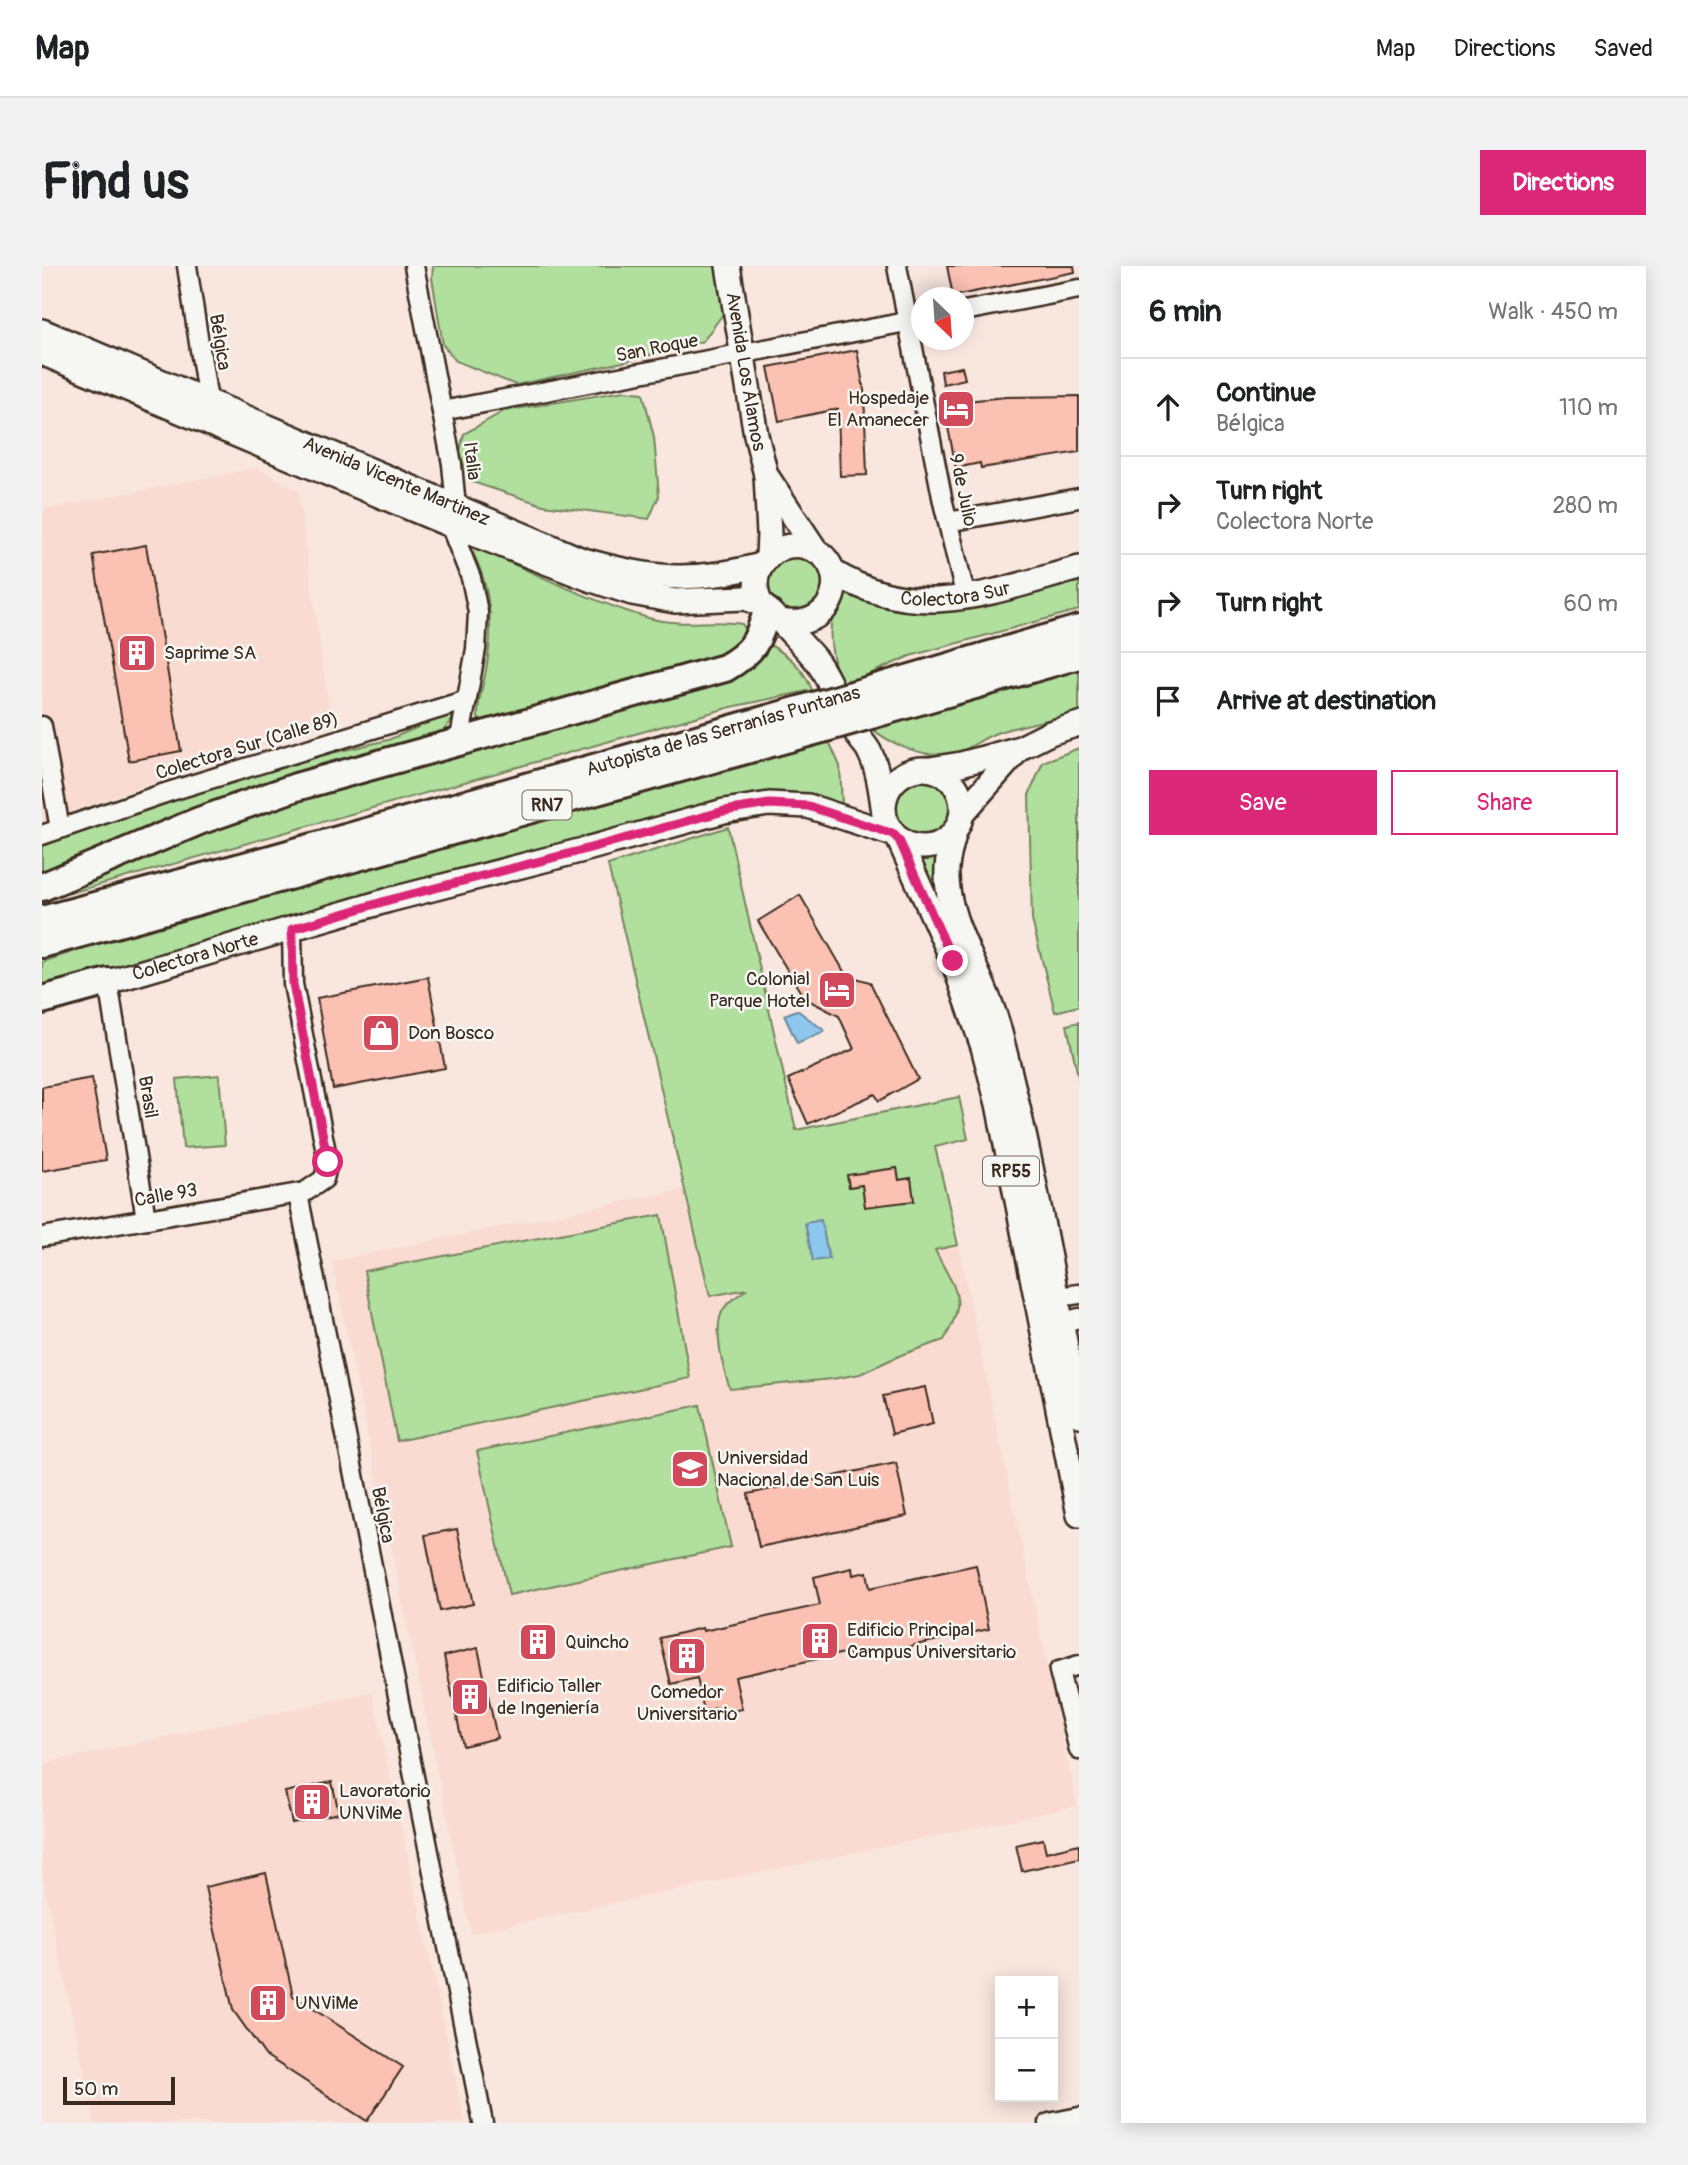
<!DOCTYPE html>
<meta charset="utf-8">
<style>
body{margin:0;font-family:Pangolin,sans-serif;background:#f2f2f2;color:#202124}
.controls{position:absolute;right:21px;bottom:21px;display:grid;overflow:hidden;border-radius:0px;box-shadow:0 4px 18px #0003}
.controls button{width:63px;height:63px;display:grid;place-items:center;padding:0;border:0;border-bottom:2px solid #e0e0e0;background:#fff;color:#202124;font:35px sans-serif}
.compass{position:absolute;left:869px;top:21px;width:63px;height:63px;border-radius:50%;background:#fff;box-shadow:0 4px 18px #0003;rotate:155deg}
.scale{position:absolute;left:21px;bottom:18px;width:112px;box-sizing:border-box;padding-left:7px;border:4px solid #3b2a1e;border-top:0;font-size:19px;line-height:24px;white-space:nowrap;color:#3b2a1e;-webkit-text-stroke:5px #f6f6f2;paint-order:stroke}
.stop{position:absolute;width:21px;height:21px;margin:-16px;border:5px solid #db2777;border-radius:50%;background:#fff}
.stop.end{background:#db2777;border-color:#fff;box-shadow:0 2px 7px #0008}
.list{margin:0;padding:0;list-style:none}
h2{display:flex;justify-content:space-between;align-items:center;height:91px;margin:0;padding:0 28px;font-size:30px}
h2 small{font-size:23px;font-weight:400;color:#757577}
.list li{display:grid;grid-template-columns:46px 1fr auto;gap:21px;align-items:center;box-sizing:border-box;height:98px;padding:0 28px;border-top:2px solid #e0e0e0}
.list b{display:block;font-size:26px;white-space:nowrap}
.list p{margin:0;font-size:23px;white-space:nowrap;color:#757577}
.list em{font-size:23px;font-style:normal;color:#757577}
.actions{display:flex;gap:14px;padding:21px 28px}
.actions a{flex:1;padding:16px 0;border:2px solid #db2777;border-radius:0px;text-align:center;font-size:24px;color:#db2777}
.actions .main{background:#db2777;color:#fff}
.icon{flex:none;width:38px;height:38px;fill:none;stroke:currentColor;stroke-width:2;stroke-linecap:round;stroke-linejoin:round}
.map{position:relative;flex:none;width:1037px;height:1857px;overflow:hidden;border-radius:0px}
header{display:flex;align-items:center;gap:42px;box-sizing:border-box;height:98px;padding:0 35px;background:#fff;border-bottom:2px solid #e0e0e0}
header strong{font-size:33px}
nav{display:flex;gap:38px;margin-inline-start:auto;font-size:24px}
.intro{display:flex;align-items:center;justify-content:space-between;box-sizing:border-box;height:168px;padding:0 42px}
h1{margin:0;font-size:49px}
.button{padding:18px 32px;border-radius:0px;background:#db2777;color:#fff;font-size:24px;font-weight:700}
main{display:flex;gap:42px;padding:0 42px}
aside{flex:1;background:#fff;border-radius:0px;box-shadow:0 4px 18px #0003}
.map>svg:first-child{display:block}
</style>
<header>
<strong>Map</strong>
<nav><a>Map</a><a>Directions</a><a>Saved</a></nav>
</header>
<div class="intro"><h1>Find us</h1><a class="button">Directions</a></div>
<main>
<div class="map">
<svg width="1037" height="1857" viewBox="0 0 1037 1857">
<rect width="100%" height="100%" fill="#f8e6df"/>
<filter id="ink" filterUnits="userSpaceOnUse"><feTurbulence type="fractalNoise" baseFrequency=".0143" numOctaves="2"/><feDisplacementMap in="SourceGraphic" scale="14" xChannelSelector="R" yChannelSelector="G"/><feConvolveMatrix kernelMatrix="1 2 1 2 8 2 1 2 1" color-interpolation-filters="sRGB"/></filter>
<g filter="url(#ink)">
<g fill="#f9dbd2">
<polygon points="215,202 256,225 289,457 0,555 0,244"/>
<polygon points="643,923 669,1030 916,979 1035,1540 429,1667 290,995"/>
<polygon points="330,1426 423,1857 53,1857 0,1608 0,1498"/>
</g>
<g fill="#b0df9e" stroke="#76845e" stroke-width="2">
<polygon points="391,0 674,0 681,48 661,75 581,96 474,119 414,95 401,79 390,12"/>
<polygon points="582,125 601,127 612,171 617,230 607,253 501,239 430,216 417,189 422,168 462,145"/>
<path d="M426 278C486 304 547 335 610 353 641 361 670 353 700 358L705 365V371L683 393 440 456 436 452C435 436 441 420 444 404 452 360 449 316 426 278Z"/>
<path d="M762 289 784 308 780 338 752 351 726 334C722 302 729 291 762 289Z"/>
<path d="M1037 311V344L868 390 823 410 798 418C786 377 784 359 800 319L824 331Z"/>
<path d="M728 379C748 390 762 403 770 424L689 441 0 635V629L178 557Z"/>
<path d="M1037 401V447C1010 453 983 458 957 466 941 471 929 483 913 487 886 494 846 478 827 460Z"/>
<polygon points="406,448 411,453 398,469 207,524 116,557 0,606 0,575 243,498 346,474"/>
<polygon points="786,473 798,500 800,539 766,530 0,725 0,696 94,665 263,621 462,562"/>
<polygon points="1037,482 1037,740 1013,746 990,654 987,529 1001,496"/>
<circle cx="881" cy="543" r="31"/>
<path d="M686 561 754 864 917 831 926 873 893 881 916 979 893 984C913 1025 927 1031 902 1074L859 1089 818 1108 790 1113 688 1123C681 1103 669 1058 683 1041 689 1034 698 1028 705 1023L668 1030 566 599Z"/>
<polygon points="868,585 895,589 893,602 908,656"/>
<polygon points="1037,756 1037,815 1025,759"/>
<polygon points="177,809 183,879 141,882 135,813"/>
<polygon points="619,949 648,1112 355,1175 322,1005"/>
<polygon points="658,1139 689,1281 467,1329 435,1185"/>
</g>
<g fill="#8ec7ed" stroke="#6d889a" stroke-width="2">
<polygon points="755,744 783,765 755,777 742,749"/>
<polygon points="779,954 787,993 771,995 763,957"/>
</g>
<g fill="#fbc1b3" stroke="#3b2a1e" stroke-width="2">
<polygon points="905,0 1032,0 1033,6 911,30"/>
<polygon points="815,84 822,124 825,209 798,210 796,143 737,155 726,101"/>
<polygon points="920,101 923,113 901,118 899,105"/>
<polygon points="1037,130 1037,186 939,202 938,197 914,202 906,161 929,157 924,135 964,131"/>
<polygon points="104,279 139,485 87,495 51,289"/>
<polygon points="758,629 804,709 828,716 876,813 837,835 833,828 766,858 746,813 812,783 797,750 762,732 716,655"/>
<polygon points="386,711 403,802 291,823 275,732"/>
<polygon points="50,812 64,894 0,905 0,821"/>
<polygon points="855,902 857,914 869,912 872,935 823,941 820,919 807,921 805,909"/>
<polygon points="883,1121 891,1158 850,1168 841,1130"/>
<polygon points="854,1197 865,1250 717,1281 706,1228"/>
<polygon points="415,1263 431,1338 398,1345 383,1269"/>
<polygon points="934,1299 947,1363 809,1393 807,1386 693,1411 700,1443 680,1447 679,1441 662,1445 655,1412 629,1418 618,1372 660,1362 661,1365 778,1339 772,1311 810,1302 811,1309 825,1306 828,1322"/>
<polygon points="504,1362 508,1387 489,1390 484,1366"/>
<polygon points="436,1382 455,1472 421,1480 402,1390"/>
<polygon points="290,1516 297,1547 250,1557 243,1526"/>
<polygon points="1001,1573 1004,1586 1037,1578 1037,1592 980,1605 974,1579"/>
<polygon points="224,1607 251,1730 361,1801 325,1855 223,1789 191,1744 163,1621"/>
</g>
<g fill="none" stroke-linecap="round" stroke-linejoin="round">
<defs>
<g id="minor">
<polyline points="145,0 166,135 165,144"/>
<polyline points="372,0 410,198 414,241 408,259 429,312 436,346 434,383 417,477"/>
<polyline points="855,0 901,236 924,332"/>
<polyline points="922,45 1037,23"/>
<polyline points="400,145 880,53"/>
<polyline points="906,256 1037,232"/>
<polyline points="0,460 18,563"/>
<polyline points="0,569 126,526 425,434"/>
<polyline points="66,716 104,953"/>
<polyline points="256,928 441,1857"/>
<polyline points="0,971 263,926 282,913 286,896 251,718 250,663"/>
<polyline points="1002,1033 1037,1028"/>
<polyline points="1007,1060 1037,1052"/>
<polyline points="1037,1399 1017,1405 1037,1484"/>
<polyline points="1007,1857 1037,1851"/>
</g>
<g id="major">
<path id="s1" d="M686 0 714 169 724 209 727 268 726 291"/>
<path id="s2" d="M0 65 538 293C607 313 649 318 719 299"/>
<polyline points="0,87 408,259 550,314 590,327 633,335 703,332 719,338"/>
<polyline points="724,209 775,286"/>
<path id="s3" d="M791 306C876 358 949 326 1037 302"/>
<path d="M739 355C798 367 811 293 764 281 736 273 709 299 715 327 718 343 731 347 741 358 752 370 763 381 773 393 783 405 789 422 797 435 803 446 808 457 815 468 818 474 824 479 827 485 837 504 839 527 842 547"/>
<circle cx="881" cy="542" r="39"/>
<polyline points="888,503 919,498 978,482"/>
<polyline points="920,548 978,482 1008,467 1037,458"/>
<path d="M913 565C910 577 906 589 905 602 902 656 944 711 957 763 990 890 1012 1020 1037 1149"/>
<polyline points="857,574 911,695 941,781 956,838 1037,1249"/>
<path id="s4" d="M66 716 347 634 541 584 682 545 727 538 766 540 851 568"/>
</g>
<g id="highway">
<polyline points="817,427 1037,363"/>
<polyline points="829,449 1037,389"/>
<path d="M0 621 157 555 254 521 683 402C711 386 716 376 725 345"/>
<polyline points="0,654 225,594 768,441"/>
<polyline points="0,678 780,463"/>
<polyline points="0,734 66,716"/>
</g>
</defs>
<use href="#minor" stroke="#3b2a1e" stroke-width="23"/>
<use href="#major" stroke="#3b2a1e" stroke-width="28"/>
<use href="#highway" stroke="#3b2a1e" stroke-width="32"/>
<use href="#minor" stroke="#f6f6f2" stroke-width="18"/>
<use href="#major" stroke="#f6f6f2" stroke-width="23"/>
<use href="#highway" stroke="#f6f6f2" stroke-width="26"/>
<defs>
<g id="highway-bridge">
<polyline points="768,441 817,427"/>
<polyline points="780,463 829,449"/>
</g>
</defs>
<use href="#highway-bridge" stroke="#3b2a1e" stroke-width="32" stroke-linecap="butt"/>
<use href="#highway-bridge" stroke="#f6f6f2" stroke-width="26"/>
</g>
</g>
<g fill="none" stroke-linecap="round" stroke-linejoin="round" filter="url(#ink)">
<polyline stroke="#db2777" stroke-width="9" points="286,896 251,718 250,663 347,634 541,584 682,545 727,538 766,540 851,568 857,574 911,695"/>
</g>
<defs>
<symbol id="hotel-square" viewBox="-11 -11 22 22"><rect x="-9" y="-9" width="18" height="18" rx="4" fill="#d1495b" stroke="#f6f6f2"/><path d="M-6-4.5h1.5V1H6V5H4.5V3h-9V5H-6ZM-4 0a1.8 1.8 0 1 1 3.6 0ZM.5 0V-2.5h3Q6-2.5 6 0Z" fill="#fff"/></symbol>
<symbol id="building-square" viewBox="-11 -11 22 22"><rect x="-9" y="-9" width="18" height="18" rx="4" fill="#d1495b" stroke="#f6f6f2"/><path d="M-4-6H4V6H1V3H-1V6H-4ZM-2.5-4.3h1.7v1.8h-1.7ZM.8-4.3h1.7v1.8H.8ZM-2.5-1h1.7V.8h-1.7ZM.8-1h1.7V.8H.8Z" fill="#fff"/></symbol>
<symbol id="shop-square" viewBox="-11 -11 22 22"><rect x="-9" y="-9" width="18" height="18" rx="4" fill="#d1495b" stroke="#f6f6f2"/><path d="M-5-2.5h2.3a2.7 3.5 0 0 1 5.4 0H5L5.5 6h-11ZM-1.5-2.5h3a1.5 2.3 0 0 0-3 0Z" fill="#fff"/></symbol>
<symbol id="university-square" viewBox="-11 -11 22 22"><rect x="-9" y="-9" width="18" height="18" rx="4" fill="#d1495b" stroke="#f6f6f2"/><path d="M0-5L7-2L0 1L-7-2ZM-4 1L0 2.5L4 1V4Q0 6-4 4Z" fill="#fff"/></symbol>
</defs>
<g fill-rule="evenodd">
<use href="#hotel-square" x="892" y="121" width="44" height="44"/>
<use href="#building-square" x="73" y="365" width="44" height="44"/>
<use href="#hotel-square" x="773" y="702" width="44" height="44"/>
<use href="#shop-square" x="317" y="745" width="44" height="44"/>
<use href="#university-square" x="626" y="1181" width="44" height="44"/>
<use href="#building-square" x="756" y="1353" width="44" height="44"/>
<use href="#building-square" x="474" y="1354" width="44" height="44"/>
<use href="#building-square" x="623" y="1368" width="44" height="44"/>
<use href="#building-square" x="406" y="1409" width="44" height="44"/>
<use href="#building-square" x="248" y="1514" width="44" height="44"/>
<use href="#building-square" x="204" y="1715" width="44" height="44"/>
</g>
<g text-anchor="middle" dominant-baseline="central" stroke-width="5" stroke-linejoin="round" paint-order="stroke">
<g fill="#f6f6f2" stroke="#73675e" stroke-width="2">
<rect x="480.5" y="524.5" width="49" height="29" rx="5"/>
<rect x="941" y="890.5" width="56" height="29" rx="5"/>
</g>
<g font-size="18" font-weight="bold" fill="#3b2a1e">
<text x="505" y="539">RN7</text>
<text x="969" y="905">RP55</text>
</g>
<g font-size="19" fill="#3b2a1e" stroke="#f6f6f2">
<text transform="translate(178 76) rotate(81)">Bélgica</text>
<text transform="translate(615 82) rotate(-11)">San Roque</text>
<text stroke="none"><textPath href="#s1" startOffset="107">Avenida Los Álamos</textPath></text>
<text transform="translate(430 195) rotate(83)">Italia</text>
<text stroke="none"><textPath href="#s2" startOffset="385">Avenida Vicente Martinez</textPath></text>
<text transform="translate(921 224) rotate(78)">9 de Julio</text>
<text stroke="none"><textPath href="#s3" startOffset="128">Colectora Sur</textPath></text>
<text transform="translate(681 465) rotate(-16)">Autopista de las Serranías Puntanas</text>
<text transform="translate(205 480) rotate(-17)">Colectora Sur (Calle 89)</text>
<text stroke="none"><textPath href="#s4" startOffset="91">Colectora Norte</textPath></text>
<text transform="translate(106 831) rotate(81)">Brasil</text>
<text transform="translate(124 929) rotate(-10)">Calle 93</text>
<text transform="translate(341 1249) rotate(79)">Bélgica</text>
</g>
<g font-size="19" fill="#3b2a1e" stroke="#f6f6f2" text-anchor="start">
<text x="887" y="132" text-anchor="end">Hospedaje<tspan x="887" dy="22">El Amanecer</tspan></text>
<text x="122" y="387">Saprime SA</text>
<text x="768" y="713" text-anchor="end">Colonial<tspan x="768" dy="22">Parque Hotel</tspan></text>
<text x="366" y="767">Don Bosco</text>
<text x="675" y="1192">Universidad<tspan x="675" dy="22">Nacional de San Luis</tspan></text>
<text x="805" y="1364">Edificio Principal<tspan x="805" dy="22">Campus Universitario</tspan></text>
<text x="523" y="1376">Quincho</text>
<text x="455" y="1420">Edificio Taller<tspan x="455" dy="22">de Ingeniería</tspan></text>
<text x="645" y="1426" text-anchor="middle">Comedor<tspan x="645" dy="22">Universitario</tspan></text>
<text x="297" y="1525">Lavoratorio<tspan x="297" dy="22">UNViMe</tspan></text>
<text x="253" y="1737">UNViMe</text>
</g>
</g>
</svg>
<div class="controls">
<button>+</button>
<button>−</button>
</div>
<svg class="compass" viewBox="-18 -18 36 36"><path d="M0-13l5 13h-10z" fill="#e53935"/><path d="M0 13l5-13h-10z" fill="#757577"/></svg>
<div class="scale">50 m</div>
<div class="stop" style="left:286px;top:896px"></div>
<div class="stop end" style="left:911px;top:695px"></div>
</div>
<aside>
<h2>6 min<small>Walk · 450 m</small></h2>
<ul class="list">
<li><svg class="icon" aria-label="ahead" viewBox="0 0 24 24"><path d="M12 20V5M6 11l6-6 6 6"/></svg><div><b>Continue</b><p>Bélgica</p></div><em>110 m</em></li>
<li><svg class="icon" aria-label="right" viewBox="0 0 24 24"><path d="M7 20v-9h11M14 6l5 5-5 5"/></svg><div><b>Turn right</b><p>Colectora Norte</p></div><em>280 m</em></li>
<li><svg class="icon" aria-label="right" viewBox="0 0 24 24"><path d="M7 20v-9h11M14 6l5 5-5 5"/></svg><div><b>Turn right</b></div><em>60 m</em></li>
<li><svg class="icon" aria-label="arrive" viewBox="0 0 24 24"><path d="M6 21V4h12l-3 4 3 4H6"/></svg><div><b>Arrive at destination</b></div></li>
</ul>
<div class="actions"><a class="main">Save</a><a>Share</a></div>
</aside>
</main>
